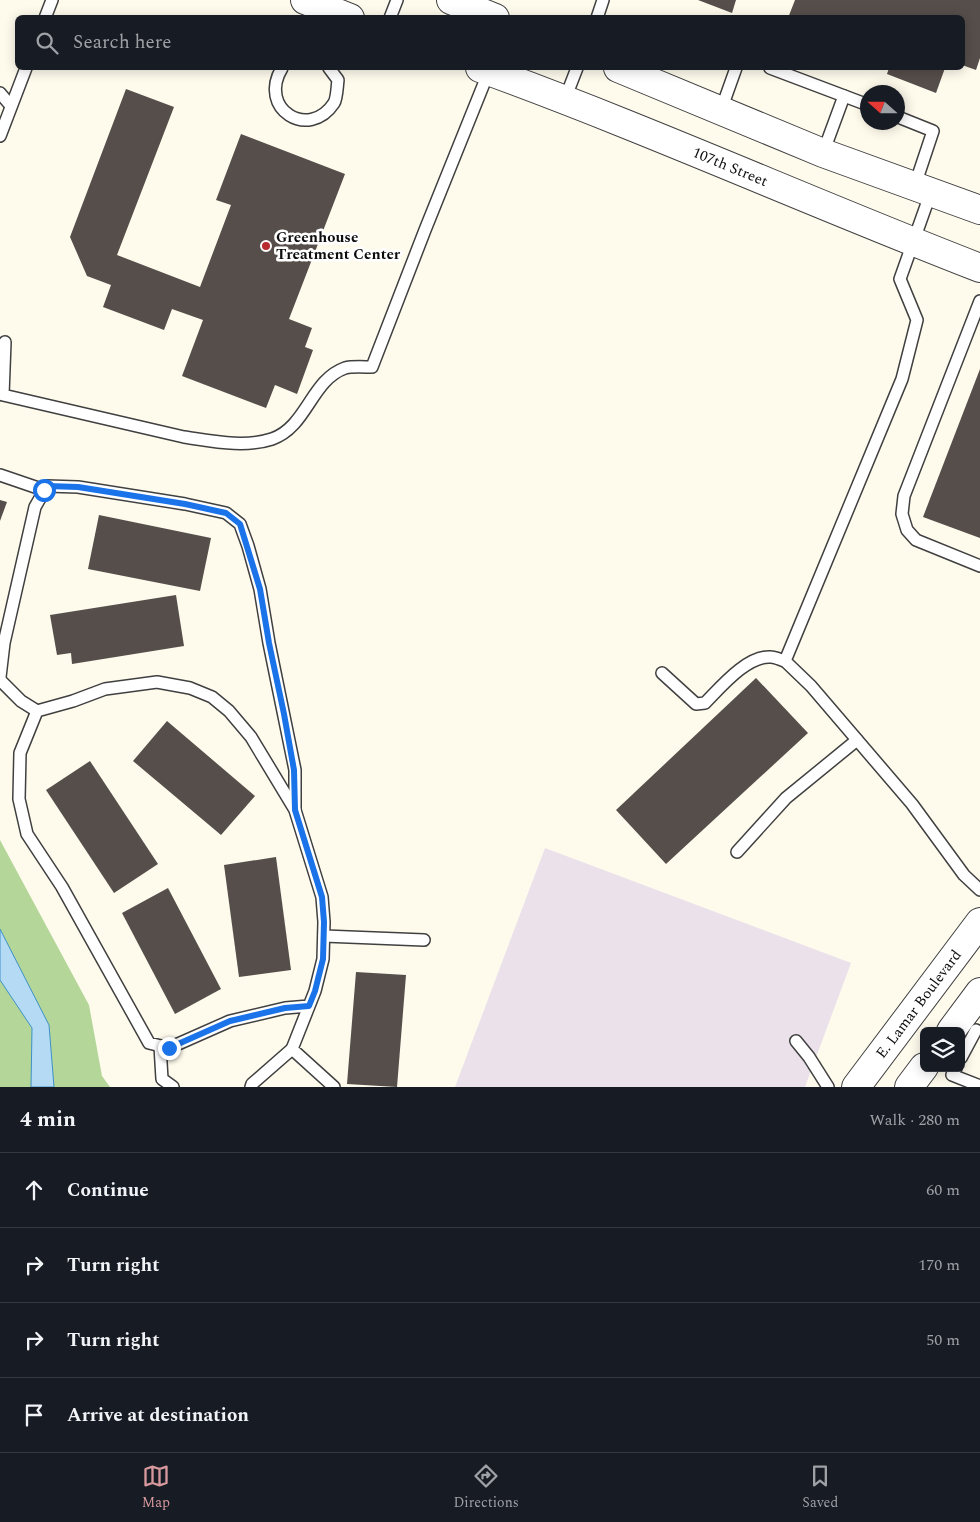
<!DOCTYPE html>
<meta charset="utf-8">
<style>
body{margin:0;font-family:Spectral,serif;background:#20242c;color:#f1f3f6}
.controls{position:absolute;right:15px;bottom:15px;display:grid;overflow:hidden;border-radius:8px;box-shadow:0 2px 12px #0003}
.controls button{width:45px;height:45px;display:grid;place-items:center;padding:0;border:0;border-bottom:1px solid #363941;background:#171b24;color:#f1f3f6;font:25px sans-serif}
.compass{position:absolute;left:860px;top:85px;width:45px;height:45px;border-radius:50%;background:#171b24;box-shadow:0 2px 12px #0003;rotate:291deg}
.stop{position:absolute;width:15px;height:15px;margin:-11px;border:4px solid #1a73e8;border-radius:50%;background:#fff}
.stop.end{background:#1a73e8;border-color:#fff;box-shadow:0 1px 5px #0008}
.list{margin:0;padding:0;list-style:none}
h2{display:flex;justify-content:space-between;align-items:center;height:65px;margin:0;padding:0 20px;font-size:21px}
h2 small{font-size:16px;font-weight:400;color:#9ea1a6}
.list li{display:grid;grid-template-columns:32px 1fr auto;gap:15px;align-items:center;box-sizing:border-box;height:75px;padding:0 20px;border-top:1px solid #363941}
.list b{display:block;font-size:19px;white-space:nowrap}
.list em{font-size:16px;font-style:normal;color:#9ea1a6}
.icon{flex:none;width:28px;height:28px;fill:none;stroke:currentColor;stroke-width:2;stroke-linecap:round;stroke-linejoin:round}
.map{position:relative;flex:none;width:980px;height:1087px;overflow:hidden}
.search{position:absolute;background:#171b24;box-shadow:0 2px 12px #0003;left:15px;right:15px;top:15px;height:55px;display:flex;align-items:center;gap:12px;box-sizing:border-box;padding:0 18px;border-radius:8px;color:#9ea1a6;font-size:19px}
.sheet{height:365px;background:#171b24}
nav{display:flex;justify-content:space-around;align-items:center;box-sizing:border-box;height:70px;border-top:1px solid #363941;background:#171b24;font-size:14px;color:#9ea1a6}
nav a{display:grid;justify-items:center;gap:2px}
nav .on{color:#d7999d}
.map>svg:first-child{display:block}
</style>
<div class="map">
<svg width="980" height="1087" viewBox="0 0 980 1087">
<rect width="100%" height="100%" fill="#fefbed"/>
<polygon fill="#eae1eb" points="545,848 851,963 805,1087 455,1087"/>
<polygon fill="#b4d799" points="0,840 89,1005 102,1076 110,1087 0,1087"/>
<polygon fill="#b4dbf3" stroke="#3e90c7" points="0,929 49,1025 54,1087 31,1087 32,1028 0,980"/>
<g fill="#554e4a">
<polygon points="698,0 736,0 732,13"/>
<polygon points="795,0 980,0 980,58 976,70 962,65 962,18 788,18"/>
<polygon points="889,68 945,68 936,93 887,74"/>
<polygon points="126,89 174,107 117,255 200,287 231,205 216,200 241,134 345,174 289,319 312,328 305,347 313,350 297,394 275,385 266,408 182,376 203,320 172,309 164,330 103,307 111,285 87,276 70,237"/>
<polygon points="980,369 980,538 923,517"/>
<polygon points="0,500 7,502 0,521"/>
<polygon points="99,515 211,538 200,591 88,569"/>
<polygon points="176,595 184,646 72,664 71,653 57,655 50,615"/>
<polygon points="756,678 808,733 666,864 616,810"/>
<polygon points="167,721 255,796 221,835 133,761"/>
<polygon points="90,761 158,864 114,893 46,790"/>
<polygon points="276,857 291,970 239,977 224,865"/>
<polygon points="168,888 221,989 175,1014 122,913"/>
<polygon points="356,972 406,975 397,1087 347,1084"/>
</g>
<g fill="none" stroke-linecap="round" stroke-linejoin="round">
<defs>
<g id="service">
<polyline points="45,18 52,0"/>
<polyline points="390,18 397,0"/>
<polyline points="597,18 603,0"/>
<path d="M282 68C257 109 309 141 334 103 337 98 337 87 338 80L329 68"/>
<polyline points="770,68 868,105"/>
<polyline points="0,93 11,106"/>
<polyline points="565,99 577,68"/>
<polyline points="721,110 736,68"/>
<polyline points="898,117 933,131 915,185"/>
<polyline points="0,136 26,68"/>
<polyline points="823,153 844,96"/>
<polyline points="931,192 900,279 917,320 902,379 785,661 811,686 912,804 964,875 980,890"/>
<polyline points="980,301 904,496 902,514 907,530 916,540 980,566"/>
<path d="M5 342 3 395 184 437C212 441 244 448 272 439 307 427 311 380 345 368 352 366 364 367 372 367L425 230 489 71"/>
<polyline points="0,475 44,490"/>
<path d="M662 673 696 704 705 703C720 688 747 655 771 657 775 657 781 660 785 661"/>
<polyline points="0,677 4,643 35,507 47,486 78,487 185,504 226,513 240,524 248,546 260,589 269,643 295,770 295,809"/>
<polyline points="0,680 21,701 37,711"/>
<polyline points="737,852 786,798 857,740"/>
<polyline points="324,936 424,940"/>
<polyline points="309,1006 285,1008 230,1021 169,1048 149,1043 62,887 27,834 19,799 20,753 37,711 73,701 105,689 157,682 190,688 212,697 229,711 251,737 295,810 322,897 324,922 323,959 315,991 292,1049 334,1087"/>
<polyline points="796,1041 809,1057 828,1087"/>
<polyline points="160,1046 162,1079 173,1087"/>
<polyline points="961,1058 976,1030"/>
<polyline points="956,1068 952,1075 980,1086"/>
<polyline points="251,1087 252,1084 292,1049"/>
</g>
<g id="tertiary">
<polyline points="305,0 350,18"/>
<polyline points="451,0 495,18"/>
<path id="s1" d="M480 68C648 129 812 203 980 268"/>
<polyline points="618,68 823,153 980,210"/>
<polyline points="951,1031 980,992"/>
<path id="s2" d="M856 1087 980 922"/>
<polyline points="909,1087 924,1067"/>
</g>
</defs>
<use href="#service" stroke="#404040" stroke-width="14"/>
<use href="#tertiary" stroke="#404040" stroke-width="30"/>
<use href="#service" stroke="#fff" stroke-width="11"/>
<use href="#tertiary" stroke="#fff" stroke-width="28"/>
</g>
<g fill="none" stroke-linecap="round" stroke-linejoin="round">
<polyline stroke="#1a73e8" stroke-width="6" points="44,490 47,486 78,487 185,504 226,513 240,524 260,589 269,643 284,714 294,770 295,810 322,897 324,922 323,959 315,991 309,1006 285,1008 230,1021 169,1048"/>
</g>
<circle fill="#b72b31" stroke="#fff" stroke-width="2" cx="266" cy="246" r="5"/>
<g text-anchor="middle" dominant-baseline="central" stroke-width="5" stroke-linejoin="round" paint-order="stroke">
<g font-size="15" fill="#0d0d0d" stroke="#fff">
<text stroke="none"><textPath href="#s1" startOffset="269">107th Street</textPath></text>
<text stroke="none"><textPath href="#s2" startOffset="104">E. Lamar Boulevard</textPath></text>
</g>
<g font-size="15" font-weight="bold" fill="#0d0d0d" stroke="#fff" text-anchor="start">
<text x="276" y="237">Greenhouse<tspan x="276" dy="17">Treatment Center</tspan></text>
</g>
</g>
</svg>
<div class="controls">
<button><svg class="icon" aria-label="layers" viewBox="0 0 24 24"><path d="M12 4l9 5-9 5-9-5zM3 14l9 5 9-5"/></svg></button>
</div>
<svg class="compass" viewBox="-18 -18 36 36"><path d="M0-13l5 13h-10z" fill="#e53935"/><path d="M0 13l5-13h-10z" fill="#9ea1a6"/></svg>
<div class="stop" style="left:44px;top:490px"></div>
<div class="stop end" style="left:169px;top:1048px"></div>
<div class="search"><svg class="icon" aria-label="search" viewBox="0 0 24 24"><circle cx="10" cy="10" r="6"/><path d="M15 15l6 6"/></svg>Search here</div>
</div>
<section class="sheet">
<h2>4 min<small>Walk · 280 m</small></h2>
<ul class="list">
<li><svg class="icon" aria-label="ahead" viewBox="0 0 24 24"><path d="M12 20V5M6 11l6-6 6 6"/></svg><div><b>Continue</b></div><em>60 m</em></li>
<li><svg class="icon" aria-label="right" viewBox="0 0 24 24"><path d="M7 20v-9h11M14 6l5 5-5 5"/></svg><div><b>Turn right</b></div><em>170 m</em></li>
<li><svg class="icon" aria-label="right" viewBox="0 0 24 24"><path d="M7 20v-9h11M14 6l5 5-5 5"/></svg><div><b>Turn right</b></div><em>50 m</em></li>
<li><svg class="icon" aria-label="arrive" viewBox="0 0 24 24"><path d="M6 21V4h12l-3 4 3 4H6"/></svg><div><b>Arrive at destination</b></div></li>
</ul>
</section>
<nav>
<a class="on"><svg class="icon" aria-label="map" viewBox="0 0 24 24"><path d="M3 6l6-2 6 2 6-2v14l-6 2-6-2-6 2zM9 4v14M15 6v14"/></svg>Map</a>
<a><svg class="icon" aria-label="directions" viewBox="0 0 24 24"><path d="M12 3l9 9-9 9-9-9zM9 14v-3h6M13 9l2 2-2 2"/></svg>Directions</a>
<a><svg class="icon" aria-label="saved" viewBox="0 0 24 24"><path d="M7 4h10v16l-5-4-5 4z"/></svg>Saved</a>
</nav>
